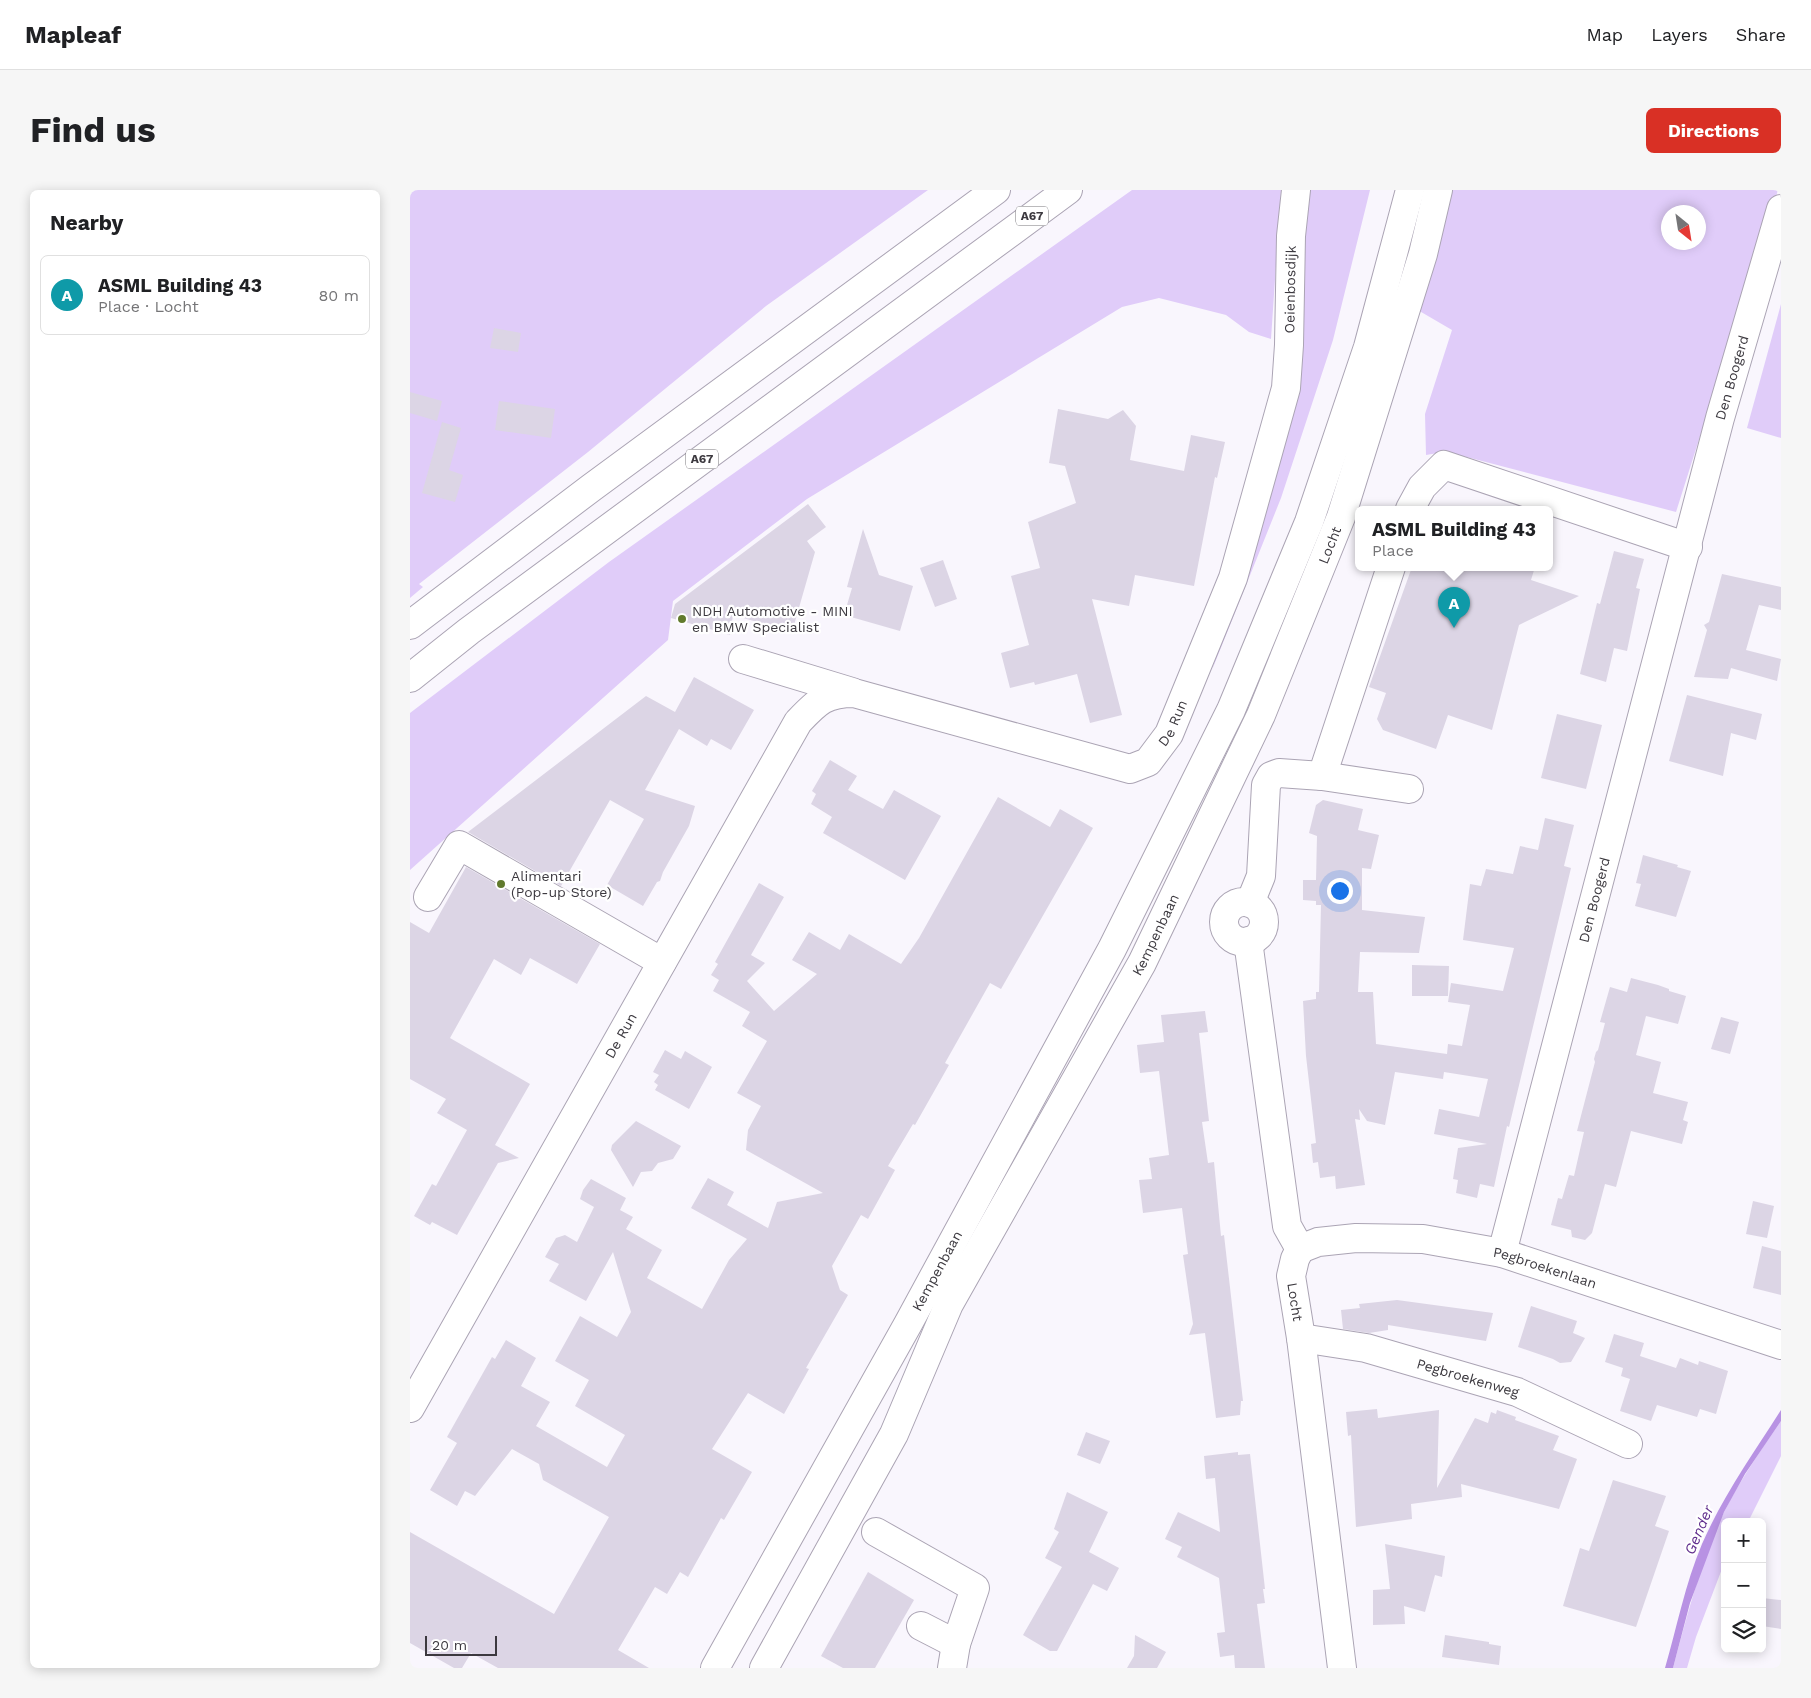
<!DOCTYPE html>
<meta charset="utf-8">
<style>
body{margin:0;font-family:"Work Sans",sans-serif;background:#f6f6f6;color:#202124}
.controls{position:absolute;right:15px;bottom:15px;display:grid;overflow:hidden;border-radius:8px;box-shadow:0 2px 12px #0003}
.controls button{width:45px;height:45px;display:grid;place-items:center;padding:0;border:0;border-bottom:1px solid #e0e0e0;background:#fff;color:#202124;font:25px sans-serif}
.compass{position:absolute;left:1251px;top:15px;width:45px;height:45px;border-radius:50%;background:#fff;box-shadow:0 2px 12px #0003;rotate:150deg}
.scale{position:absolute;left:15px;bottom:12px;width:72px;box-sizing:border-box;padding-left:5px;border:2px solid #3c393f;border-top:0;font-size:14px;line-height:18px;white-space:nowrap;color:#3c393f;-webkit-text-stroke:4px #fff;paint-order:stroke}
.you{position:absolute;left:929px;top:700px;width:18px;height:18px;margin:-12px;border:4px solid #fff;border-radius:50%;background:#1a73e8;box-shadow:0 0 0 8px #1a73e833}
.badge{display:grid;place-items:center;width:32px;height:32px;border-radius:50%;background:#d93025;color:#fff;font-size:16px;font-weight:700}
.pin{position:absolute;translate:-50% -41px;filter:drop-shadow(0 1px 2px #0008)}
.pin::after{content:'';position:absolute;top:26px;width:18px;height:15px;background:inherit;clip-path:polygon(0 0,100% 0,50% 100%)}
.popup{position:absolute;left:945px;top:316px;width:198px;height:65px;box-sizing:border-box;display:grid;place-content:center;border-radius:8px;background:#fff;filter:drop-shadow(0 1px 4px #0005);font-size:16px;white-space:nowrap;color:#757577}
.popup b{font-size:19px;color:#202124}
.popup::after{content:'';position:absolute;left:50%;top:100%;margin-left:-10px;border:10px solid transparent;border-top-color:#fff}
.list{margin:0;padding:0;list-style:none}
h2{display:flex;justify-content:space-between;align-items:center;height:65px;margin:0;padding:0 20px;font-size:21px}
h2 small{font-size:16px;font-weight:400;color:#757577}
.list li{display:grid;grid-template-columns:32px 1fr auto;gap:15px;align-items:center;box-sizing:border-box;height:80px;margin:0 10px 10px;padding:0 10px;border:1px solid #e0e0e0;border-radius:8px}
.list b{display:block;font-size:19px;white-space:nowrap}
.list p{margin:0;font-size:16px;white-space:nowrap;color:#757577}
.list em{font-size:16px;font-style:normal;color:#757577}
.icon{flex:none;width:28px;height:28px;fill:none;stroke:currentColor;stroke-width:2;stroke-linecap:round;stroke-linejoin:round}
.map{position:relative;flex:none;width:1371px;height:1478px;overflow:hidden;border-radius:8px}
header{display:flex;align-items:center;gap:30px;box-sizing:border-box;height:70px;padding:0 25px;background:#fff;border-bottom:1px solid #e0e0e0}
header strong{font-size:24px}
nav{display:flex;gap:28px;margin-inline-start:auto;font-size:18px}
.intro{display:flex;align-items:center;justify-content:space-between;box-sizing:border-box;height:120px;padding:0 30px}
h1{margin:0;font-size:35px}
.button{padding:12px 22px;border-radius:8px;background:#d93025;color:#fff;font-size:18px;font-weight:700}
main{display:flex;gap:30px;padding:0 30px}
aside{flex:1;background:#fff;border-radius:8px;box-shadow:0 2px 12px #0003}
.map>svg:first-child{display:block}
</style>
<header>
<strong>Mapleaf</strong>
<nav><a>Map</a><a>Layers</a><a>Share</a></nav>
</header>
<div class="intro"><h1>Find us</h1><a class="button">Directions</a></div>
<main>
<aside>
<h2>Nearby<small></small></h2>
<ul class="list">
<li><span class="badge" style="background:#0f9aa8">A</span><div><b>ASML Building 43</b><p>Place · Locht</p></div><em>80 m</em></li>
</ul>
</aside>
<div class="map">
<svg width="1371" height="1478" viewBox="0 0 1371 1478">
<rect width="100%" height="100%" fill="#f9f6fd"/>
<g fill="#e0ccf9" fill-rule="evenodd">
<polygon points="0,0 518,0 356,116 178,262 9,394 13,397 0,408"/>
<polygon points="722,0 871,0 861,149 839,142 816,125 749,108 712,117 397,309 263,411 258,450 0,680 0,523 199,372"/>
<polygon points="896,0 960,0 923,150 871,308 802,480 889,201"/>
<path d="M1039 0H1368L1266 322 1049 265 1034 262 1016 265 1015 224 1042 140 1006 119ZM1258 22H1288V52H1258Z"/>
<polygon points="1371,114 1371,248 1337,238"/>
<path d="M1371 1231V1266L1338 1332H1315V1371L1286 1447 1277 1478H1263C1277 1425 1291 1372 1314 1322 1330 1290 1351 1260 1371 1231Z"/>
</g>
<path fill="#b892e3" d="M1371 1220V1231L1335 1284 1314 1322 1280 1413 1263 1478H1255C1267 1437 1275 1394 1292 1354 1313 1306 1343 1264 1371 1220Z"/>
<g fill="#dcd5e5">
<polygon points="84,138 111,143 108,162 80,158"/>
<polygon points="0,202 32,211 27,231 0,223"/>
<polygon points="89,211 145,219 141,248 85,240"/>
<polygon points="648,219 698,229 713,220 726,236 720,270 774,281 781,245 815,252 807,288 805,287 784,396 725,385 719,416 682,409 712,525 680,533 667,484 625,495 624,492 600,498 591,463 619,455 601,386 630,378 618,332 666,313 655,276 639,273"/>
<polygon points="32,232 51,238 39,280 53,285 45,312 12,303"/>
<polygon points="398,314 416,337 397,351 405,362 382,442 323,425 320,445 261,428 265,414"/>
<polygon points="453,339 469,385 503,396 490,441 434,425 442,398 437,397"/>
<polygon points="1204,361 1234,369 1226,398 1230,399 1217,461 1204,458 1196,492 1170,484 1187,413 1190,414"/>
<polygon points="533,370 547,409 525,417 510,378"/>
<polygon points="1002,377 1125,377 1121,390 1169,406 1109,435 1082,540 1038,525 1026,559 973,540 967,529 976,503 959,497"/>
<polygon points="1312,384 1371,397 1371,420 1349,415 1336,460 1371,469 1367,491 1321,478 1318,489 1284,487 1297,440 1294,435 1299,432"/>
<polygon points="284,487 344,520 321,560 301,549 297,556 269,539 235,600 285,616 279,636 253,682 250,691 247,692 233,716 197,695 234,629 200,610 151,696 58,642 236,506 265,522"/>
<polygon points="1277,505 1352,524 1346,550 1321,543 1313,586 1259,571"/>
<polygon points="1147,524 1192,535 1176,599 1131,588"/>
<polygon points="420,570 447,586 438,600 473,619 484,600 531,626 495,690 413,643 422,627 401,614 406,604 402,601"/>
<polygon points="588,607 640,637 650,619 683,638 591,799 580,793 535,873 539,875 505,935 503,934 478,976 485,980 458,1029 451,1025 422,1076 430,1100 438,1105 396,1178 399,1179 374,1224 338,1203 302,1259 342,1282 314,1330 311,1328 278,1387 270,1382 257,1404 245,1397 208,1460 239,1478 88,1478 61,1463 52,1478 44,1478 0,1453 0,1342 144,1424 199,1327 133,1290 129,1274 102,1259 65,1306 55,1301 47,1316 20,1300 47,1253 37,1247 82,1167 85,1169 96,1150 126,1168 111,1196 140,1212 126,1236 197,1277 215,1245 165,1216 179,1190 145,1171 170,1126 207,1147 221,1122 203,1062 176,1111 139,1091 149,1074 135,1067 146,1048 155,1045 167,1052 184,1017 170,1009 173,1000 181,989 216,1008 210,1020 223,1027 216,1039 252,1060 237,1088 292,1119 319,1070 337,1049 281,1018 298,988 324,1002 317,1015 358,1038 367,1012 413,1003 336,960 338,940 351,916 327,903 357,851 332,836 340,822 303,801 309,790 301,785 308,774 305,772 349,693 374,707 341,765 355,773 337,791 364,821 407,784 382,770 399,742 430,760 439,744 491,774 509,748"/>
<polygon points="913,610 953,619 948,640 969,645 961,679 952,678 952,720 1015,727 1009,763 950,762 948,802 963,802 966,854 1037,864 1038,854 1052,856 1060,815 1038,812 1041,793 1093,801 1104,758 1053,750 1060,694 1071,696 1076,679 1103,684 1110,656 1128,660 1135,628 1164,635 1154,676 1161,678 1099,937 1097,936 1084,997 1070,994 1067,1008 1046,1003 1048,990 1043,989 1048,958 1077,954 1024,944 1029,919 1069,927 1078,889 1034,882 1033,889 985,882 975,935 957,931 949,919 950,930 945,929 955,995 926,999 925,986 910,988 908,972 903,973 901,954 906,953 896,866 893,811 906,809 906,802 909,802 911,715 906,715 906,711 893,710 893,690 906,690 907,646 899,643 906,615"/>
<polygon points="1233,665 1268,675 1267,677 1281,681 1266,727 1225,716 1231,694 1226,693"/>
<polygon points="56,677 190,754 167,794 120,768 111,785 84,769 40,848 120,894 85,955 109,968 88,973 47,1045 22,1032 20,1035 4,1026 22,994 26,996 57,940 27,923 36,909 0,889 0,732 19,743"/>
<polygon points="1002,775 1039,776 1038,806 1002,806"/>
<polygon points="1221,788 1248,795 1259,799 1259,801 1276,806 1268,834 1236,826 1226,865 1251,872 1243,903 1278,912 1273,930 1278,932 1272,954 1221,941 1206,997 1195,994 1182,1043 1175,1050 1162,1047 1161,1040 1141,1035 1148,1008 1152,1009 1159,985 1164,986 1174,942 1167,941 1185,872 1184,869 1186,862 1188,860 1195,833 1190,832 1200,797 1217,802"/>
<polygon points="795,821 798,842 789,843 799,931 792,932 798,973 804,972 811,1046 814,1045 833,1211 831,1211 830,1225 806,1228 795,1143 779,1145 783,1134 773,1065 778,1064 772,1018 733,1023 729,990 742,989 739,968 759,965 749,881 730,883 727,855 754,852 751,825"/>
<polygon points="1311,827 1329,832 1320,864 1301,859"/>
<polygon points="255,860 271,869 275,861 302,877 279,919 245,900 248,895 244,892 249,885 243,882"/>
<polygon points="226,931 271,956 263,969 248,973 242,981 231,982 223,997 201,960 202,955"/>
<polygon points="1343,1011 1364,1016 1357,1048 1336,1044"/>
<polygon points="1352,1056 1371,1061 1371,1105 1343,1098"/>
<polygon points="987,1110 1083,1123 1076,1151 978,1135 978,1140 959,1143 933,1139 931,1120 950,1118 949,1114"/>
<polygon points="1121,1116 1167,1131 1163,1143 1175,1148 1161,1172 1150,1173 1143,1169 1108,1157"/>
<polygon points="1204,1144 1234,1153 1230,1166 1266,1178 1270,1168 1288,1175 1289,1171 1318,1181 1306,1224 1290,1219 1287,1227 1247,1215 1241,1231 1210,1221 1220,1189 1211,1186 1213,1178 1195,1172"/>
<polygon points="967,1219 968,1228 1029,1220 1027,1298 1065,1228 1078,1233 1081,1222 1086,1224 1087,1220 1106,1227 1105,1230 1149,1246 1143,1260 1167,1269 1149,1319 1051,1294 1052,1307 1001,1314 1002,1329 946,1337 941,1245 938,1246 936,1222"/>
<polygon points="676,1242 700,1251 690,1274 667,1265"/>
<polygon points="828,1262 828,1265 840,1264 855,1399 853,1399 855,1413 847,1414 855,1478 825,1478 824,1465 810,1467 807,1443 815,1442 809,1388 767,1367 772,1357 755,1349 768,1322 810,1342 805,1288 796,1289 794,1266"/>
<polygon points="1203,1290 1256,1306 1245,1336 1259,1341 1226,1437 1153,1416 1170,1358 1179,1361"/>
<polygon points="657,1302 698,1322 679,1362 709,1378 697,1401 683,1394 647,1461 640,1461 613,1445 652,1377 635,1368 649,1342 644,1339"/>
<polygon points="975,1354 1035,1366 1032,1387 1025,1385 1015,1422 994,1416 995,1434 963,1435 963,1400 980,1399"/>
<polygon points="458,1382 504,1410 465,1478 433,1478 411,1466"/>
<polygon points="1352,1408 1371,1410 1371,1439 1352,1436"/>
<polygon points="725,1445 756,1462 747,1478 717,1478 724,1466"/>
<polygon points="1035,1445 1079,1452 1079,1454 1091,1456 1089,1475 1032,1467"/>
</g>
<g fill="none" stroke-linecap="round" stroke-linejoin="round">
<defs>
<g id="minor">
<polyline points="1000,319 1012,297 1034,275 1278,357"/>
<polyline points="333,469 442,502"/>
<polyline points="912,586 981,377"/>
<polyline points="18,707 49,655 252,772"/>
<circle cx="834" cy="732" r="20"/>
<polyline points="840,713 851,686 856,595 861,586 869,583 912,586 999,599"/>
<path id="s1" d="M838 751 877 1036 890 1059 885 1069 881 1086 891 1148 932 1478"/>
<path id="s2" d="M890 1059 908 1052 946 1048 1013 1049 1092 1063 1371 1155"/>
<path id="s3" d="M1092 1063 1310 228 1371 19"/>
<path id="s4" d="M891 1148 956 1158 1107 1202 1218 1254"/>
<path id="s5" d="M0 1218 388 532C407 512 415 503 444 503L720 579 738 572 759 544 823 388 876 198 879 155 881 46 886 0"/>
<polyline points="466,1342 565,1398 546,1454 542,1478"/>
<polyline points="511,1436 546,1454"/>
</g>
<g id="major">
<path id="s6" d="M305 1478 498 1134 702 759 821 520 899 332 958 157 1000 0"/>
<path id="s7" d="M354 1478 484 1244 539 1114 732 773 851 525 931 327 1013 64 1028 0"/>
</g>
<g id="highway">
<polyline points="0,435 181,298 586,0"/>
<polyline points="0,488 59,441 658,0"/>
</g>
</defs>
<use href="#minor" stroke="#aba4b4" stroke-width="30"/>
<use href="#major" stroke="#aba4b4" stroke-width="30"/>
<use href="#highway" stroke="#aba4b4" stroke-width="30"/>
<use href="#minor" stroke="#fff" stroke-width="28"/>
<use href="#major" stroke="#fff" stroke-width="28"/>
<use href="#highway" stroke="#fff" stroke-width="28"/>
</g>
<g fill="#617a2d" stroke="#fff" stroke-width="2">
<circle cx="272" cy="429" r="5"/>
<circle cx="91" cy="694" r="5"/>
</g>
<g text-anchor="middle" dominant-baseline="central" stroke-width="4.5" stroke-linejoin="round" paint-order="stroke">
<g fill="#fff" stroke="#767479" stroke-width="1">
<rect x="606" y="16.5" width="32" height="19" rx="4"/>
<rect x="276" y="259.5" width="32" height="19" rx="4"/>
</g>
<g font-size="12" font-weight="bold" fill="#3c393f">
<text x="622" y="26">A67</text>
<text x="292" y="269">A67</text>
</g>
<g font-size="14" fill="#3c393f" stroke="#fff">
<text stroke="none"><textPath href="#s5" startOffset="1659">Oeienbosdijk</textPath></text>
<text stroke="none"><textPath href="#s3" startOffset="905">Den Boogerd</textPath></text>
<text stroke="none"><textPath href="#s7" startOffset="1259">Locht</textPath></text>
<text stroke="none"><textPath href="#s5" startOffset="1206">De Run</textPath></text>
<text stroke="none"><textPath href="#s3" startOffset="365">Den Boogerd</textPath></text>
<text stroke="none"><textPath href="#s7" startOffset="832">Kempenbaan</textPath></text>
<text stroke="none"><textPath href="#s5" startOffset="428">De Run</textPath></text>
<text stroke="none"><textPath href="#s2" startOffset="250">Pegbroekenlaan</textPath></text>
<text stroke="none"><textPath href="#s6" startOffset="455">Kempenbaan</textPath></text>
<text stroke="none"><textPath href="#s1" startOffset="369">Locht</textPath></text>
<text stroke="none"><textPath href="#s4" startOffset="172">Pegbroekenweg</textPath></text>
</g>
<g font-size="14" fill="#3c393f" stroke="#fff" text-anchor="start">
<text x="282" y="421">NDH Automotive - MINI<tspan x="282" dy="16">en BMW Specialist</tspan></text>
<text x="101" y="686">Alimentari<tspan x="101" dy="16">(Pop-up Store)</tspan></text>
</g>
<g font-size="15" font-style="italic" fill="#62308e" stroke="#fff">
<text transform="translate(1289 1340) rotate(-67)">Gender</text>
</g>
</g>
</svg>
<div class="controls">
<button>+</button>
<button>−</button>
<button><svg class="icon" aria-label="layers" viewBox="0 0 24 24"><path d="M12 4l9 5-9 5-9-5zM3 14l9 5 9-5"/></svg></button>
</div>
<svg class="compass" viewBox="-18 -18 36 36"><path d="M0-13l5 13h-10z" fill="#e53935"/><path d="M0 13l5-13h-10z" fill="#757577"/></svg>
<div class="scale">20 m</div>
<div class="you"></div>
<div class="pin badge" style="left:1044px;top:438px;background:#0f9aa8">A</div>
<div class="popup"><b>ASML Building 43</b>Place</div>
</div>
</main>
